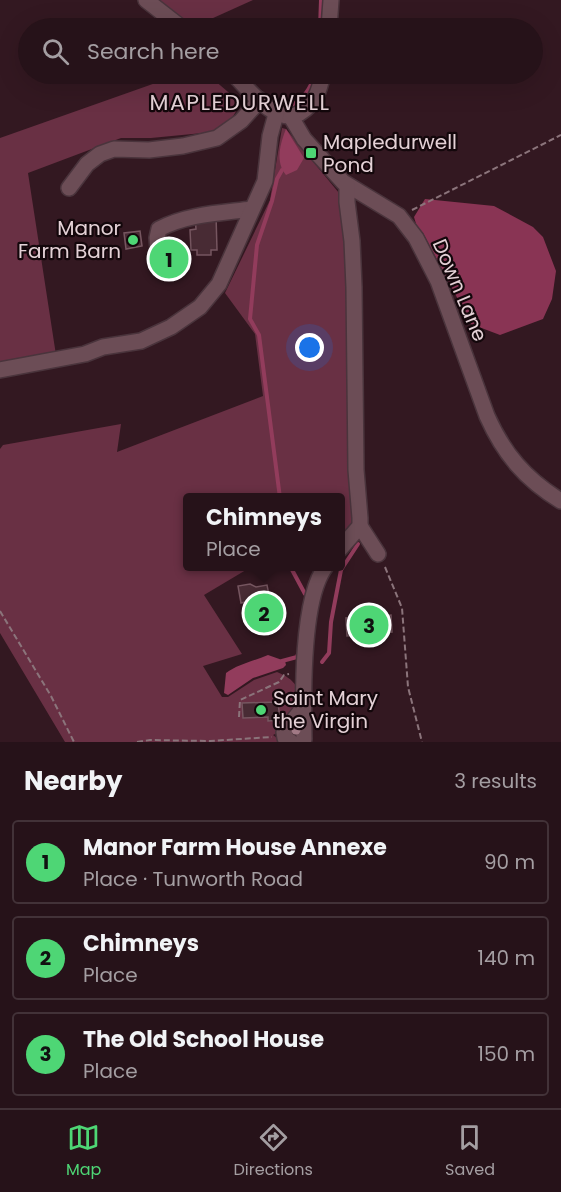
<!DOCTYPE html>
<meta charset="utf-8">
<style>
body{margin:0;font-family:Poppins,sans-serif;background:#2e1b22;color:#f1f3f6}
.you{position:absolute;left:310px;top:348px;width:21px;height:21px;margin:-15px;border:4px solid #fff;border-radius:50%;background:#1a73e8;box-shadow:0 0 0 9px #1a73e833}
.badge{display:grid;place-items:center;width:39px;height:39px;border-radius:50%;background:#4ed675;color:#111;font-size:20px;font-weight:700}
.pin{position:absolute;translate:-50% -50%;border:3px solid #fff;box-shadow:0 2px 6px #0006}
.popup{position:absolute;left:183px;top:493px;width:162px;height:78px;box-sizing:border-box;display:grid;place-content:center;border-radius:6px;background:#261219;filter:drop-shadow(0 2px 4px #0005);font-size:20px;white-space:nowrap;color:#a49ea2}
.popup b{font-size:22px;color:#f1f3f6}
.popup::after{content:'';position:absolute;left:50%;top:100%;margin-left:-12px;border:12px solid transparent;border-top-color:#261219}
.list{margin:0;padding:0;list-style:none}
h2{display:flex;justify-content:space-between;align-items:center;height:78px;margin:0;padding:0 24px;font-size:26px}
h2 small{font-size:20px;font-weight:400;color:#a49ea2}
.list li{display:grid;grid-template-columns:39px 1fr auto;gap:18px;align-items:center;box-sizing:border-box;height:84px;margin:0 12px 12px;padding:0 12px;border:2px solid #423238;border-radius:6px}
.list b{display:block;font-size:22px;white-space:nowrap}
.list p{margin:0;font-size:20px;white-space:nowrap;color:#a49ea2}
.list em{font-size:20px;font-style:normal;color:#a49ea2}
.icon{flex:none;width:33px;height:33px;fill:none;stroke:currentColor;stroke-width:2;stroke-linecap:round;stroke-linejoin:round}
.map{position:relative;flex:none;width:561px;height:742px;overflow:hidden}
.search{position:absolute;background:#261219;box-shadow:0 6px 24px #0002;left:18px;right:18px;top:18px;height:66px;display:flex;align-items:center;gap:15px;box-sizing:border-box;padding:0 21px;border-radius:33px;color:#a49ea2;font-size:22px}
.sheet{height:366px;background:#261219}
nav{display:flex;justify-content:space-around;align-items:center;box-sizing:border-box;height:84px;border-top:2px solid #423238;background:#261219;font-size:16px;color:#a49ea2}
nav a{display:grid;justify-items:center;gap:3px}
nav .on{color:#4ed675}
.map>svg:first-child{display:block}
</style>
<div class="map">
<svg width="561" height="742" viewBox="0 0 561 742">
<rect width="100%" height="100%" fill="#331821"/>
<g fill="#693044">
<polygon points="153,0 253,0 191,28 188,28"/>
<polygon points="181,74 207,74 241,103 229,123 213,132 151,138 121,138 28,173 56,355 10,360 0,364 0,138"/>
<path d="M282 128 286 129 339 193 346 226 354 525 341 539 340 498H188V566L251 567 204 595 242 654 203 666 222 697H228L254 680 277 672C296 680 300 688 301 708L283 730 273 735 282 742H65L0 633V449L3 445 121 424 117 452 263 396 255 334 225 293 270 200Z"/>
</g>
<polygon fill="#893454" points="425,199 494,206 533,227 543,237 556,271 552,299 543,319 500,335 471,324 423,233 417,227 414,217"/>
<g fill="#923c5c">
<path d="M286 129 304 158 297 170 286 175C275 162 280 144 286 129Z"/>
<path d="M268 655 285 661 286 665 283 668 253 678 228 695 224 693 226 673C238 664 254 661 268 655Z"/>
</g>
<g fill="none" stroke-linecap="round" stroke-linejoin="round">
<g stroke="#923c5c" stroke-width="4">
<polyline points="320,28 321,0"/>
<path d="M289 107C304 98 310 90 315 74"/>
<polyline points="280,498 259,335 250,319 257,245 272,201 277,179 282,170"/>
<polyline points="290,566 305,594"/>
<polyline points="282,661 297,657 298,654"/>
<polyline points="322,662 329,653 331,622 341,570 358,544"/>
</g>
</g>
<g fill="#482b34" stroke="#765660" stroke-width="1.5">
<polygon points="216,215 217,250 211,250 211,255 197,255 197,250 191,250 190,230 196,229 195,216"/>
<polygon points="140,231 142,246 126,249 124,233"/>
<polygon points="186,250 189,269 174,271 173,263 151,266 150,255"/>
<polygon points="250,584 256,587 267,585 275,624 258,627 253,600 241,603 238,586"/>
<polygon points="391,615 392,632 347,636 346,618"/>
<polygon points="278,702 280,720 268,721 268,717 243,718 242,703"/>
</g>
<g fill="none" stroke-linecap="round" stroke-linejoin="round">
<defs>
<g id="minor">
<polyline points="146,0 182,28"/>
<polyline points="329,28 331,0"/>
<path d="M233 74C249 89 276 127 300 113 316 103 319 91 323 74"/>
<path d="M291 117 304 139 343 182 399 216 416 238 438 281 487 416C504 454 525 479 561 501"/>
<polyline points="69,188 87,164 100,154 114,149 149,150 183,146 217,138 241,121 260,100"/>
<path d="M158 251 157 238 159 229C187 214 221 213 252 209"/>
<polyline points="0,370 85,354 103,347 141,341 171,327 200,307 219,284 265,181 270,136 276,114"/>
<polyline points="360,526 378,554"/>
<polyline points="340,549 360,526 360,518 356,470 354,287 352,241 347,202 347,185"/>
<polyline points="291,742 285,738 284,732 303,708"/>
<path d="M302 742 304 739C303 698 301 598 326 566"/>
</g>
</defs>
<use href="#minor" stroke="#4a343c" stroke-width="18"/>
<g stroke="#8b747b" stroke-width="2" stroke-dasharray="6 3" stroke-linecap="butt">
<polyline points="412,210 561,135"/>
<polyline points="385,567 402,608 408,687 422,742"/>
<polyline points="0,611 51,696 74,742"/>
<polyline points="239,717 240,700 279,682 284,675 289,674"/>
<polyline points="137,742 150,740 210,741 272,737"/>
</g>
<use href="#minor" stroke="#6c4d56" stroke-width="15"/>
</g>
<circle fill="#a17985" cx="296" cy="730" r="4.5"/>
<g fill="#4ed675" stroke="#13070b" stroke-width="2">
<rect x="305" y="147" width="12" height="12" rx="3"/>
<circle cx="133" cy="240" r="6"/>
<circle cx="261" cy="710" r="6"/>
</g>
<g text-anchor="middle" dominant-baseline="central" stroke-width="4.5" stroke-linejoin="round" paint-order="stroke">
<g font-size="20" fill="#e4d1d6" stroke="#13070b" text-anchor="start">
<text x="323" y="142">Mapledurwell<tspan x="323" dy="23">Pond</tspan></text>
<text x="121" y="228" text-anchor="end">Manor<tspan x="121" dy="23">Farm Barn</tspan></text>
<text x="273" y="698">Saint Mary<tspan x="273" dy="23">the Virgin</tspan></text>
</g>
<g font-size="20" fill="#e4d1d6" stroke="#13070b">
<text transform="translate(460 290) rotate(67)">Down Lane</text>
</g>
<g font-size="22" letter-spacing="1.5" fill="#e4d1d6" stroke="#13070b">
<text x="240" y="102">MAPLEDURWELL</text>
</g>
</g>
</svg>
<div class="you"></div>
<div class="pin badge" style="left:169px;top:259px">1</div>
<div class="pin badge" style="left:264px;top:613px">2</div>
<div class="popup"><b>Chimneys</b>Place</div>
<div class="pin badge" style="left:369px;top:625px">3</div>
<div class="search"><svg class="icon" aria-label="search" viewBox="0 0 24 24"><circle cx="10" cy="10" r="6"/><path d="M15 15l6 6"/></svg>Search here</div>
</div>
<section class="sheet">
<h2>Nearby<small>3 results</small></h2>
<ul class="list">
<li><span class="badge">1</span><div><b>Manor Farm House Annexe</b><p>Place · Tunworth Road</p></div><em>90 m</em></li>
<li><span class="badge">2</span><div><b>Chimneys</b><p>Place</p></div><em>140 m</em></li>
<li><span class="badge">3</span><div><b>The Old School House</b><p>Place</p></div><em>150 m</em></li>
</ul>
</section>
<nav>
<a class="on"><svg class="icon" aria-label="map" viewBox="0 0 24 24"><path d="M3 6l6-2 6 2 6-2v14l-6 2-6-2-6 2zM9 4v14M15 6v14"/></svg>Map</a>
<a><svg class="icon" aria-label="directions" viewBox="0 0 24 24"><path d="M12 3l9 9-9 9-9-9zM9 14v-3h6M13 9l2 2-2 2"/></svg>Directions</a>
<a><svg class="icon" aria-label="saved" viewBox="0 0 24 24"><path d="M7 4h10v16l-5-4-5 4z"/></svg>Saved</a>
</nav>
